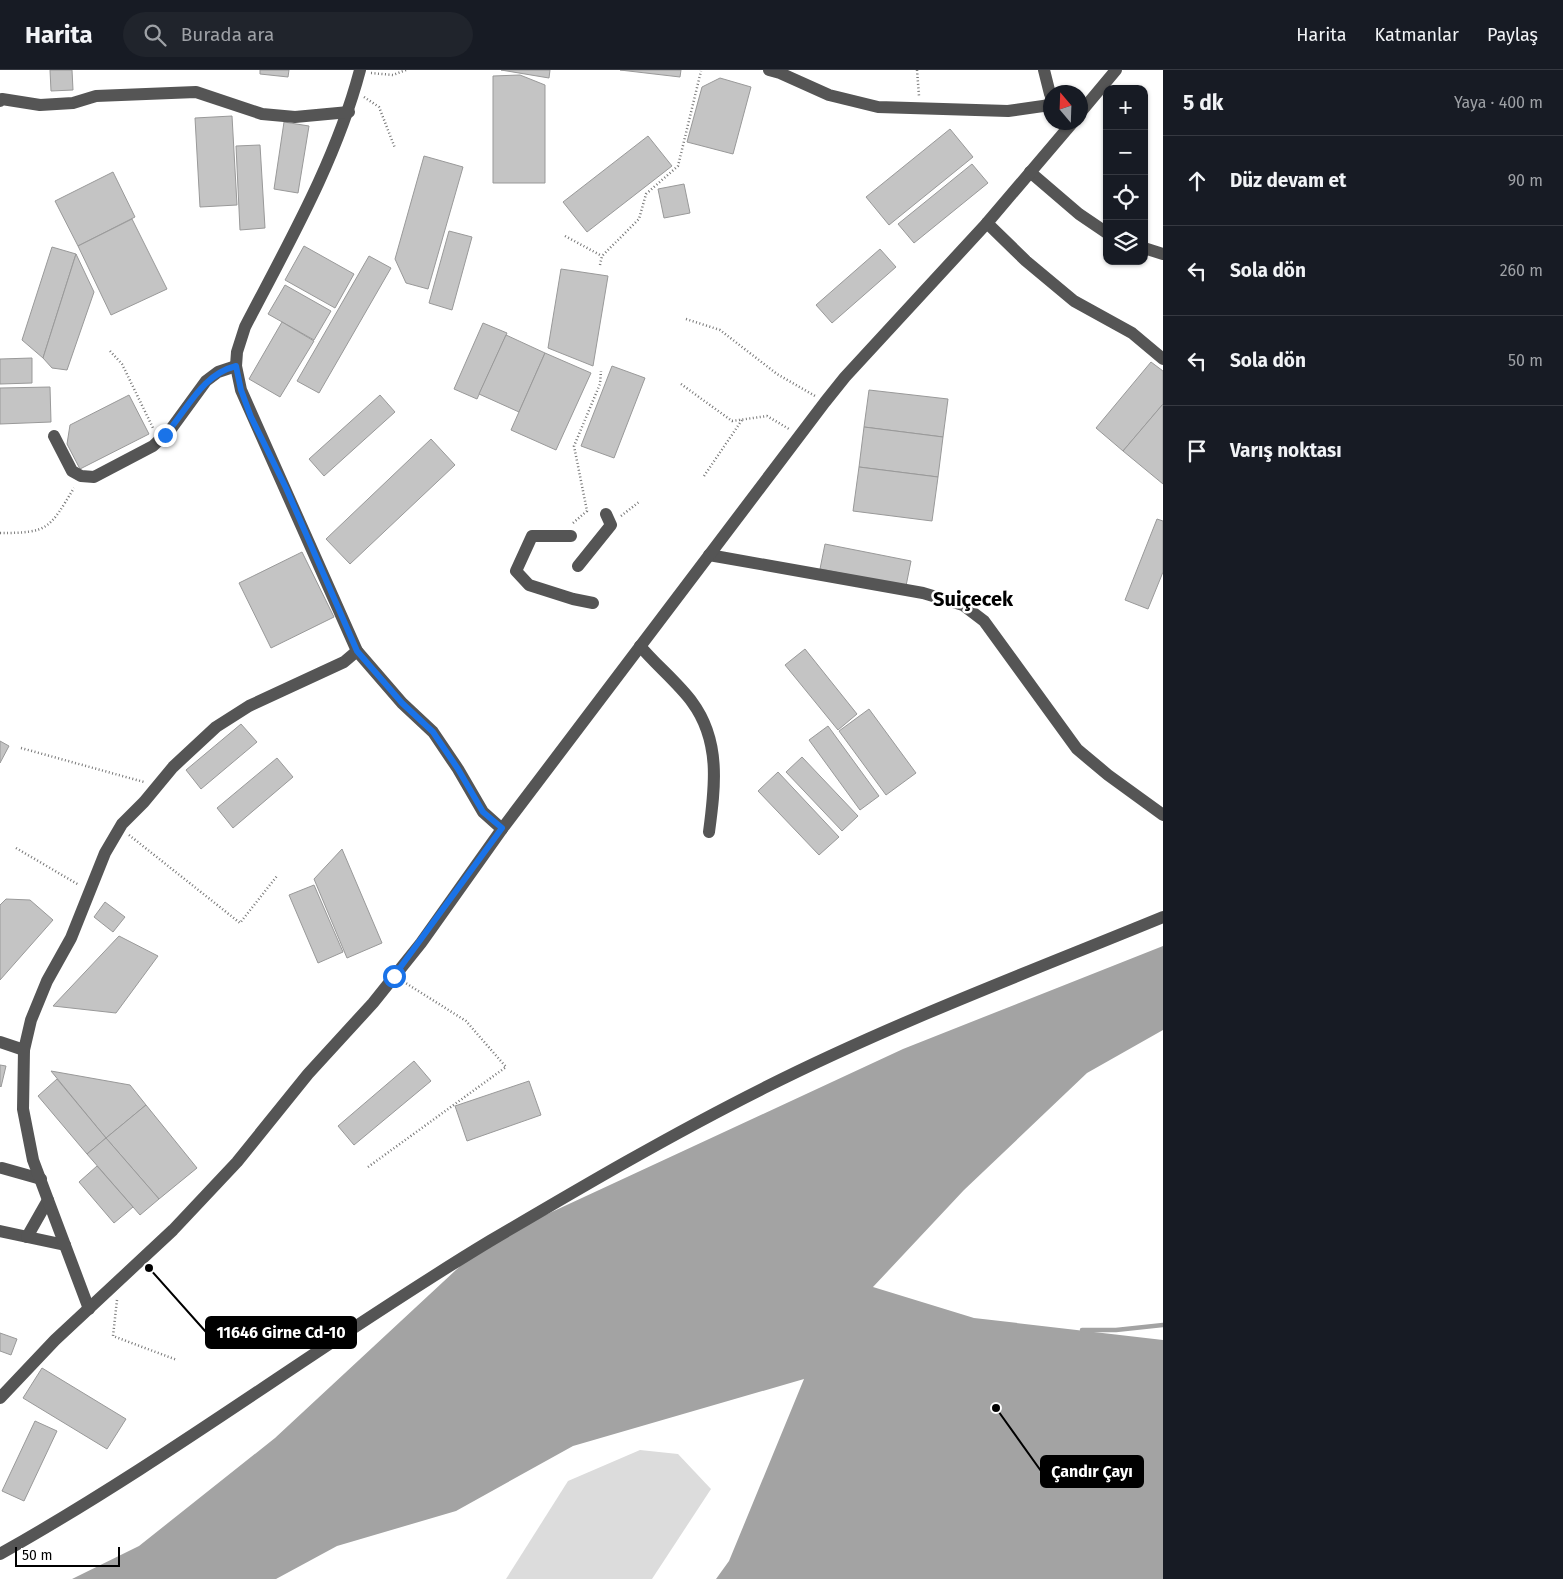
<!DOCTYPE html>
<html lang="tr">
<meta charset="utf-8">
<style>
body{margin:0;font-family:"Fira Sans",sans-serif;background:#20242c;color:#f1f3f6}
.controls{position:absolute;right:15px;top:15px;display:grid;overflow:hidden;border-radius:10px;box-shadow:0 1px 4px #0004}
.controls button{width:45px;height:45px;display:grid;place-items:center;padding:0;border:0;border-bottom:1px solid #363941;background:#171b24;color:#f1f3f6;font:25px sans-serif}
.compass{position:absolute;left:1043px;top:15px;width:45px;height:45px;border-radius:50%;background:#171b24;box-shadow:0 1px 4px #0004;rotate:341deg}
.scale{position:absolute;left:15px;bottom:12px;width:105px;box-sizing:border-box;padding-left:5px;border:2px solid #000;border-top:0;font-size:14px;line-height:18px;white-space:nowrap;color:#000;-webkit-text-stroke:4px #fff;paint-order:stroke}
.stop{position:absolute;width:15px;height:15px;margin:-11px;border:4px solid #1a73e8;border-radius:50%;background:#fff}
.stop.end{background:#1a73e8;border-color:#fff;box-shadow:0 1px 5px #0008}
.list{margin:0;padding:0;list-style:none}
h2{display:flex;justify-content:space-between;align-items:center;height:65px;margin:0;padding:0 20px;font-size:21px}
h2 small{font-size:16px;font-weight:400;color:#9ea1a6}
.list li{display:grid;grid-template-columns:32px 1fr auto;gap:15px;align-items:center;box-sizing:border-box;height:90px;padding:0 20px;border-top:1px solid #363941}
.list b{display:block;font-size:19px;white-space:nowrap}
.list em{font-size:16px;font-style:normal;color:#9ea1a6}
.icon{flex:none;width:28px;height:28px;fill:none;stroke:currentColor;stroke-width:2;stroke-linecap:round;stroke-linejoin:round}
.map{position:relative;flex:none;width:1163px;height:1509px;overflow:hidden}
header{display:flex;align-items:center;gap:30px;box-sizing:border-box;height:70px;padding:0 25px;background:#171b24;border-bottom:1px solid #363941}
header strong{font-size:24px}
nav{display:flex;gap:28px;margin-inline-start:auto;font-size:18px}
.search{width:350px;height:45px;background:#20242c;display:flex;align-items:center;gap:12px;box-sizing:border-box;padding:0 18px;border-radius:28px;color:#9ea1a6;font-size:19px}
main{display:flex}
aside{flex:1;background:#171b24}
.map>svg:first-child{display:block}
</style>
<header>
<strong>Harita</strong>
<div class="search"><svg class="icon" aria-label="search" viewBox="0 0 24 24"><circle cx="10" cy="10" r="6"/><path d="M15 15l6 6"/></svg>Burada ara</div>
<nav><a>Harita</a><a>Katmanlar</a><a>Paylaş</a></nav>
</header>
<main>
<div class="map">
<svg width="1163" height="1509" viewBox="0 0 1163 1509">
<rect width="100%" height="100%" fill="#fff"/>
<polygon fill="#dcdcdc" points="640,1380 678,1384 711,1419 652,1509 506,1509 568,1411"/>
<polygon fill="#a3a3a3" points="1163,876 1163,960 1087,1003 964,1120 873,1217 974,1248 1163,1270 1163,1509 716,1509 729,1491 804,1309 573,1376 456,1441 337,1476 276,1509 72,1509 139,1476 275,1368 485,1173 903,979"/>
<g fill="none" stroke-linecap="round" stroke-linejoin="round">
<polyline stroke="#a3a3a3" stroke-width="4.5" points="1082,1260 1116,1260 1163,1255"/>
</g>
<g fill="#c4c4c4" stroke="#999">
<polygon points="50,0 72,0 73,20 51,21"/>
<polygon points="260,0 289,0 288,7 260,4"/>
<polygon points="501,0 550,0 549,8"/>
<polygon points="620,0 681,0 680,7"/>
<polygon points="520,5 545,15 545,113 493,113 493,6"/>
<polygon points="720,8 751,17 733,84 687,72 702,17"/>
<polygon points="232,46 237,135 200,137 195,48"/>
<polygon points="284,52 309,56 298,123 274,119"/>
<polygon points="950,59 973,87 889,155 866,127"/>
<polygon points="648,66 672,96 587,162 563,132"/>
<polygon points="260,75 265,158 240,160 236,76"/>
<polygon points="424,86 463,97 428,219 406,213 395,189"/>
<polygon points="972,94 988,113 914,173 898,154"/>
<polygon points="113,102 135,147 78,176 55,131"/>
<polygon points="684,114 690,143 664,148 658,119"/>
<polygon points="132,149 167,219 111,245 78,176"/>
<polygon points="449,161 472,167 452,240 429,233"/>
<polygon points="304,176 354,204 335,238 285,210"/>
<polygon points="52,177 76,184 43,288 22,270"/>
<polygon points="880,179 896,197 832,253 816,235"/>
<polygon points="76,184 94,222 67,300 52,298 43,288"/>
<polygon points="369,186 391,198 319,323 297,311"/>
<polygon points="561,199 608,206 593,296 548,278"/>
<polygon points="285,215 331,241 314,270 268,244"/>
<polygon points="282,252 314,271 280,327 249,309"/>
<polygon points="483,253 507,263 477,329 454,319"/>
<polygon points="506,265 545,283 519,342 479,324"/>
<polygon points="545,283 591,303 556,380 511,360"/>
<polygon points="32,288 32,313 0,314 0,289"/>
<polygon points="1151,292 1163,301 1163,334 1123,381 1096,358"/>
<polygon points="612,296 645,308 614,388 581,376"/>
<polygon points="50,317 51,352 0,354 0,318"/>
<polygon points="869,320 948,329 943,367 864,357"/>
<polygon points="129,325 149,364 80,399 67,374 70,355"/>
<polygon points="380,325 395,342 324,406 309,389"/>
<polygon points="1163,334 1163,414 1123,381"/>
<polygon points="864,357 943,367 938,407 859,397"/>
<polygon points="431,369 455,395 350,494 326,469"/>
<polygon points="859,397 938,407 932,451 853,441"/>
<polygon points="1157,449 1163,451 1163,502 1148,539 1125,530"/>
<polygon points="825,474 911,491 906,516 820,499"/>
<polygon points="302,482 334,547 271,578 239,513"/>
<polygon points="805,579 857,644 838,660 785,595"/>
<polygon points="869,639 916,703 886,725 839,661"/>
<polygon points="241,654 257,672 201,719 186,700"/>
<polygon points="828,656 879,726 860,740 809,670"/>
<polygon points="0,671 9,676 0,693"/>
<polygon points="802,687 858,746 842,761 786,702"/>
<polygon points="277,688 293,707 233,758 217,738"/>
<polygon points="778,702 839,767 819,785 758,721"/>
<polygon points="342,779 382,873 347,888 314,809"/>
<polygon points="314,815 343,882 318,893 289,825"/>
<polygon points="6,829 30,830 53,850 0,910 0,835"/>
<polygon points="105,832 125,847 113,862 94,847"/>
<polygon points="119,866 158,886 116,943 53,936"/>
<polygon points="414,991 431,1011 354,1075 338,1056"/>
<polygon points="0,995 6,996 1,1017 0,1016"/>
<polygon points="51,1001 130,1015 146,1035 106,1068"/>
<polygon points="57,1009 106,1068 87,1084 38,1026"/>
<polygon points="529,1011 541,1045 467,1071 455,1036"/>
<polygon points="146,1035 197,1098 159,1129 106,1068"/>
<polygon points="106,1068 159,1129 140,1145 87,1084"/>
<polygon points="97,1096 133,1137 114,1153 79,1112"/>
<polygon points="0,1263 17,1269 11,1285 0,1281"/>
<polygon points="42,1298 126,1349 107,1379 23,1328"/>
<polygon points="35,1351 57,1361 24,1431 2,1421"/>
</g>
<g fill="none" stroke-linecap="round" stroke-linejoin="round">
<g stroke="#777" stroke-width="2.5" stroke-dasharray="1 2.5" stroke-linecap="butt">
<polyline points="917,0 919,26"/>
<polyline points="371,3 393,5 406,0"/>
<polyline points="364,27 379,37 395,78"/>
<polyline points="565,166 602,186"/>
<polyline points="600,195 602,186 639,149 646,124 678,96 701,1"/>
<polyline points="686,249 720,260 777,304 815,326"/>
<polyline points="110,281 122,294 153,358"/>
<polyline points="681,314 732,351 767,346 789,359"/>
<polyline points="704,406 742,350"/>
<polyline points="621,446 639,432"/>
<polyline points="573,453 587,441 574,376 600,314 601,301"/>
<path d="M0 463C49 463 49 459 74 418"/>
<polyline points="21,678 144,712"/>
<polyline points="129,765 240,853 277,806"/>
<polyline points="16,778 79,815"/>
<polyline points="368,1097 506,997 466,951 404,912"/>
<polyline points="117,1230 113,1266 177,1290"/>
</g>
<g stroke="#555" stroke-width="12">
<path d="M360 0C336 91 288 174 245 257L237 282 236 296 241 320 357 581 402 633 433 662 458 699 483 742 502 759"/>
<polyline points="769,0 780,3 829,25 878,37 1008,41 1050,35"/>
<polyline points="1044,0 1050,24"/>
<polyline points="0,31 2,29 40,35 73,33 96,26 196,22 262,44 295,47 349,42"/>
<polyline points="1080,43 1116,0"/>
<polyline points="1030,102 1079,144 1107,163"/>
<polyline points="987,153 1026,191 1074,231 1132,263 1163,289"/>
<polyline points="1144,178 1163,184"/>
<polyline points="54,366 72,401 81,406 94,407 153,376 171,359 206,311 218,302 236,296"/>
<polyline points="571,466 532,466 516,501 529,515 573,529 593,533"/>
<polyline points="709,485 923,523 963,535 984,551 1077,679 1108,705 1163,745"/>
<polyline points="578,496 611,455 606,444"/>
<path d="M640 576C656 595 679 614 692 632 721 671 715 717 709 762"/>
<polyline points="0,972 24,980"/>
<polyline points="2,1098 41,1109"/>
<polyline points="0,1161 65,1175"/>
<polyline points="27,1167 48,1130"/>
<polyline points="89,1239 33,1090 23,1039 24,980 31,950 47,911 71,868 105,783 122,754 144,732 173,697 216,657 249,636 344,592 357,581"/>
<polyline points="0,1328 55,1270 173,1160 237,1092 308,1004 373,933 421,873 502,759 825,332 845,307 987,153 1073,52"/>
<path d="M0 1484C169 1389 324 1271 490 1171 580 1118 670 1065 764 1018 893 953 1029 902 1163 847"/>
</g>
</g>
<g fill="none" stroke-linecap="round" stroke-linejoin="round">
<path stroke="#1a73e8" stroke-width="6" d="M165 365C188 339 201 305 236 296L241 320 251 347 286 418 357 581 402 633 433 662 458 699 483 742 502 758 394 906"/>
</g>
<g text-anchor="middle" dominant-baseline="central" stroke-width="5" stroke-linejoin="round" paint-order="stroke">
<g font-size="20" font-weight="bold" fill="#000" stroke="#fff">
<text x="973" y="529">Suiçecek</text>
</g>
</g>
<path fill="none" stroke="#000" stroke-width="2" d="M149 1198L206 1262M996 1338L1041 1401"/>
<g fill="#000" stroke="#fff" stroke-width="2">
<circle cx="149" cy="1198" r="5"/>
<circle cx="996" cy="1338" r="5"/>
</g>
<g fill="#000" stroke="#000" stroke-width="2">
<rect x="206" y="1247" width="150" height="31" rx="5"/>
<rect x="1041" y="1386" width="102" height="31" rx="5"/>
</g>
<g font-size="16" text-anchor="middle" font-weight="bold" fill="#fff">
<text x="281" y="1268">11646 Girne Cd-10</text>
<text x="1092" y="1407">Çandır Çayı</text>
</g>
</svg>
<div class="controls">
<button>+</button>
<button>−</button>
<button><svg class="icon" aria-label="locate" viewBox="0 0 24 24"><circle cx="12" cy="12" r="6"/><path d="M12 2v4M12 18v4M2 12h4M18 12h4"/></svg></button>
<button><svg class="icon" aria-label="layers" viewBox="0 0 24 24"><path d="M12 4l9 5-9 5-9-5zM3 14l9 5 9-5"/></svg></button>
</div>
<svg class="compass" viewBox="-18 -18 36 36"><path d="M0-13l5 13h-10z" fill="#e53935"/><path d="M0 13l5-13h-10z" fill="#9ea1a6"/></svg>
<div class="scale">50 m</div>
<div class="stop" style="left:394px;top:906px"></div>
<div class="stop end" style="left:165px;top:365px"></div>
</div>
<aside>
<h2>5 dk<small>Yaya · 400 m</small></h2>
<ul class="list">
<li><svg class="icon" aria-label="ahead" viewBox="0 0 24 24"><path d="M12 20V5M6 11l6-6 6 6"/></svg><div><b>Düz devam et</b></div><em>90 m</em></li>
<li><svg class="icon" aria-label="left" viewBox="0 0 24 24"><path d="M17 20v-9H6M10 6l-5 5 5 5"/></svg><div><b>Sola dön</b></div><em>260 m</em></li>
<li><svg class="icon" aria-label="left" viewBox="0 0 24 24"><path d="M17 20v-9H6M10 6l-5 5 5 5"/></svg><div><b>Sola dön</b></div><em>50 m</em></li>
<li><svg class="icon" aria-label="arrive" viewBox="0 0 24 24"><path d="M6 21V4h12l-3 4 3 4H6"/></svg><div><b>Varış noktası</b></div></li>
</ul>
</aside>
</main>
